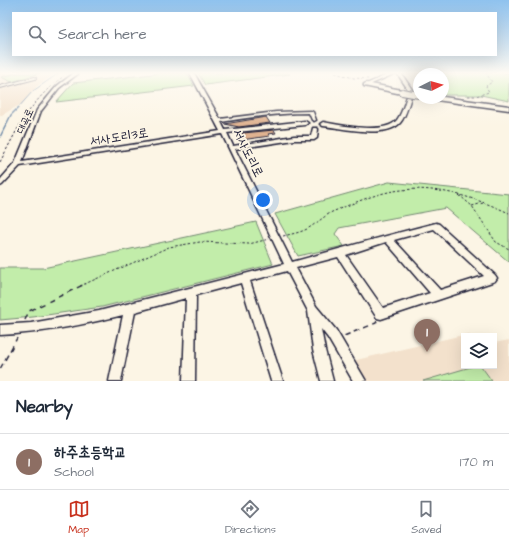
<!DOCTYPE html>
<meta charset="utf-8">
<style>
body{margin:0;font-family:"Architects Daughter","Poor Story",sans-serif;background:#f2f2f3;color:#1f2937}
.controls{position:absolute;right:12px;bottom:12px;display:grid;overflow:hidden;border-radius:0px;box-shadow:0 4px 16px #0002}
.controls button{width:36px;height:36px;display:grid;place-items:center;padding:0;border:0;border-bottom:1px solid #e0e1e3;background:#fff;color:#1f2937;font:20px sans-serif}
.compass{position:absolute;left:413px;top:68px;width:36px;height:36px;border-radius:50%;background:#fff;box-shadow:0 4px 16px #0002;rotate:84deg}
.you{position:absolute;left:263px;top:200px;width:14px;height:14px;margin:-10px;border:3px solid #fff;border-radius:50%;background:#1a73e8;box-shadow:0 0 0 6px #1a73e833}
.badge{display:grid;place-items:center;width:26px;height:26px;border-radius:50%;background:#c8321e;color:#fff;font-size:13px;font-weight:700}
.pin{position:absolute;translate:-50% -33px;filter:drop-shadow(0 1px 2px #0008)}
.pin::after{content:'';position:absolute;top:21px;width:14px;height:12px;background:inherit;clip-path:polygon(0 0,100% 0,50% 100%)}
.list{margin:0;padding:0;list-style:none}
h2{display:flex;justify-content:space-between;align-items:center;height:52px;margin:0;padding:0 16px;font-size:17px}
h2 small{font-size:13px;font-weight:400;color:#747a83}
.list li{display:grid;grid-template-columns:26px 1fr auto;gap:12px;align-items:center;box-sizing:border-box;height:56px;padding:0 16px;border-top:1px solid #e0e1e3}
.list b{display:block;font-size:15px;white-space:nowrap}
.list p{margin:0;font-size:13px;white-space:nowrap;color:#747a83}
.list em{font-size:13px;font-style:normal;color:#747a83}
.icon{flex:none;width:22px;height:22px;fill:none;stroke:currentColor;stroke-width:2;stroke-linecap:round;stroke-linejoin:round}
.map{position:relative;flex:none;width:509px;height:381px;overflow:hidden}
.search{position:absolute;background:#fff;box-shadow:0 4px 16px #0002;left:12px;right:12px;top:12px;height:44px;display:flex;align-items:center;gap:10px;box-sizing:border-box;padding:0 14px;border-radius:0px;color:#747a83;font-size:15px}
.sheet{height:108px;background:#fff}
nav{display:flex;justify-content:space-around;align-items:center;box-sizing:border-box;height:56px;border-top:1px solid #e0e1e3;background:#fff;font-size:11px;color:#747a83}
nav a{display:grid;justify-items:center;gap:2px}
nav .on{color:#c8321e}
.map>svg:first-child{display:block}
</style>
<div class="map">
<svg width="509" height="381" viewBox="0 0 509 381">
<rect width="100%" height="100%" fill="#fcf5e5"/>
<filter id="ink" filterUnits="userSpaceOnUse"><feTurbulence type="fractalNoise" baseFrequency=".025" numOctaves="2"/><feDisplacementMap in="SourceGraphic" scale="8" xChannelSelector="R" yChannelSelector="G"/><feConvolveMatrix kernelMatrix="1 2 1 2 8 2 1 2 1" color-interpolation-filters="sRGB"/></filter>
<g filter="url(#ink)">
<g fill="#f3e1cc">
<polygon points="0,73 56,73 37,86 23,103 0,116"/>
<polygon points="467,334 471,336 464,336 464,366 494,366 494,343 509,340 509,381 363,381 352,361"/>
</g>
<g fill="#c2edaa" stroke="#728872">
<polygon points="17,73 40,73 12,82 1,77"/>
<polygon points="161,73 187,73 194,86 56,102 73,83"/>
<polygon points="198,73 289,73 290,74 205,85"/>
<polygon points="446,73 509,73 509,101 481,95 443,95 443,74"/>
<polygon points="389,182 509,194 509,262 446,208 339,228 335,234 344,246 298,256 275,214"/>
<polygon points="256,222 273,264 102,307 33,317 0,320 0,268 43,268"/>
<polygon points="474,366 481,366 492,381 423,381"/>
</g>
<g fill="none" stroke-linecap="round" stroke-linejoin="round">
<polyline stroke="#748eab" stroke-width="1" points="17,109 33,91 59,73"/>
<polyline stroke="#748eab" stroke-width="1.5" points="0,137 11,115 18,108"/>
</g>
<g fill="#dfb290" stroke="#22223b">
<polygon points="266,117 270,123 239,127 225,124"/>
<polygon points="274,130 276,133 268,134 270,136 241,140 239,136 243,133"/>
</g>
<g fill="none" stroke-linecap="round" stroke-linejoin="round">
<defs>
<polyline id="lane" points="0,87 35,78"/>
<g id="street">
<path d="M74 73H79L59 88 41 111 22 162 220 131 190 73H194L220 119 276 112 311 111 313 112 316 120 314 121 312 120 309 113C279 113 250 117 221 122L225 130 305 121 308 123 305 125 227 133 233 146 294 136H311L313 128H317L318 129 317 138 314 140H294L235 149 292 262C340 249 388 235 436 223L439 224 495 275 497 278 495 281 381 319 377 318 338 257 296 268 316 306 336 330 366 381H353L328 338 321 329 325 350 333 381H321L313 350 308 311 287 271 250 281 283 381H271L241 283 196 295 195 381H183L186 298 135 312 121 381H109L123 315C83 325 42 333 0 335V325L31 323 99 311 284 264 222 134 20 166 2 185 0 186V180L15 163 37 110 57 86ZM434 229 484 276 440 290 394 240ZM386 242 430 293 383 308 346 255Z"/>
<polygon points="391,73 396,73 367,86 364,85"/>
<path d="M397 73H401L413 91C409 101 407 115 400 123 385 139 342 128 323 126L320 124 323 122C340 125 385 135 397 120 403 112 405 100 409 91Z"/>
</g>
<g id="secondary">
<polygon points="366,83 402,90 405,92 402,94 364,86 364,84"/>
<polygon points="443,97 509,106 509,110 436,100 433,98"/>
</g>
</defs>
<use href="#lane" stroke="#22223b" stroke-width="4"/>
<use href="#street" stroke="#22223b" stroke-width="3"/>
<use href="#secondary" stroke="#22223b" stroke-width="3"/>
<g stroke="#22223b" stroke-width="1" stroke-dasharray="2.5 2" stroke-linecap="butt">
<polyline points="335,73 354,78 369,79"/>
<polyline points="468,96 476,96 489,92 486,86 492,82 486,73"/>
<path d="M0 162C19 126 30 101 64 76"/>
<polyline points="459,195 472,206 496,242 509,249"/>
<polyline points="472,206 483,203"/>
<path d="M283 236C291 234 299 233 307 229 316 224 323 217 332 212 354 203 378 192 402 190 439 186 476 198 509 213"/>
<polyline points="80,286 169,247 200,242 249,244 269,239"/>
</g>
<g stroke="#22223b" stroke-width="1.5" stroke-dasharray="6 4.5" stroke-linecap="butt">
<polyline points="25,320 29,311 83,285"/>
<polyline points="344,336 376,323 377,321"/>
<polyline points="0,369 17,338"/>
</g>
<use href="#lane" stroke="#fcf5e5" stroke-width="2"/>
<use href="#street" fill="#fcf5e5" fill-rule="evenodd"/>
<use href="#secondary" fill="#fcf5e5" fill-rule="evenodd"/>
<defs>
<polyline id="secondary-bridge" points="402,92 419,95"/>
</defs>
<use href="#secondary-bridge" stroke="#22223b" stroke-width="8" stroke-linecap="butt"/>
<use href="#secondary-bridge" stroke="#fcf5e5" stroke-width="6"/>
</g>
</g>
<linearGradient id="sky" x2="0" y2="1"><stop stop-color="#8fc2ee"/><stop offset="0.58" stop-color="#fefaf3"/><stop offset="1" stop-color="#fefaf3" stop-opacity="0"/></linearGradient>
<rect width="509" height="126" fill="url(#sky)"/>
<g text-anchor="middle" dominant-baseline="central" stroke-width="3.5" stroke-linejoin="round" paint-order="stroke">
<g font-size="11" fill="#22223b" stroke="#fcf5e5">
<text transform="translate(25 121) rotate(-66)">대곡로</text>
</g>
<g font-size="13" fill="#22223b" stroke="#fcf5e5">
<text transform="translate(119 137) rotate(-9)">서사도리3로</text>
<text transform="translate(248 153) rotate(63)">서사도리로</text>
</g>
</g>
</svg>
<div class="controls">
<button><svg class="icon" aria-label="layers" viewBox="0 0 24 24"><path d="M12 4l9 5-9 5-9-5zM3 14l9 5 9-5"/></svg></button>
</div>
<svg class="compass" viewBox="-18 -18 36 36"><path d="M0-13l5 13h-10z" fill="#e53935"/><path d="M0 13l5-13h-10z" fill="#747a83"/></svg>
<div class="you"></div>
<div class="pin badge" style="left:427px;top:352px;background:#8d6e63">1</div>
<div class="search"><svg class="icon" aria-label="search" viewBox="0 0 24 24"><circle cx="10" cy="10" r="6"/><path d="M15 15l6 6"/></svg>Search here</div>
</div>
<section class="sheet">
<h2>Nearby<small></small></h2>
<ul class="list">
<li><span class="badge" style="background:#8d6e63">1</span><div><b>하주초등학교</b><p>School</p></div><em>170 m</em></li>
</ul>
</section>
<nav>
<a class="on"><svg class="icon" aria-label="map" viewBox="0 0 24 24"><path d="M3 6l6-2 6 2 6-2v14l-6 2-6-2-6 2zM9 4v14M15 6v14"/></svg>Map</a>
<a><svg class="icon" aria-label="directions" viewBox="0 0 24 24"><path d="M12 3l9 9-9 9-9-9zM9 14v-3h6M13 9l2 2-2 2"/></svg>Directions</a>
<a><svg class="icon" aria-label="saved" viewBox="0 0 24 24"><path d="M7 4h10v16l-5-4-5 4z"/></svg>Saved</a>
</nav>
